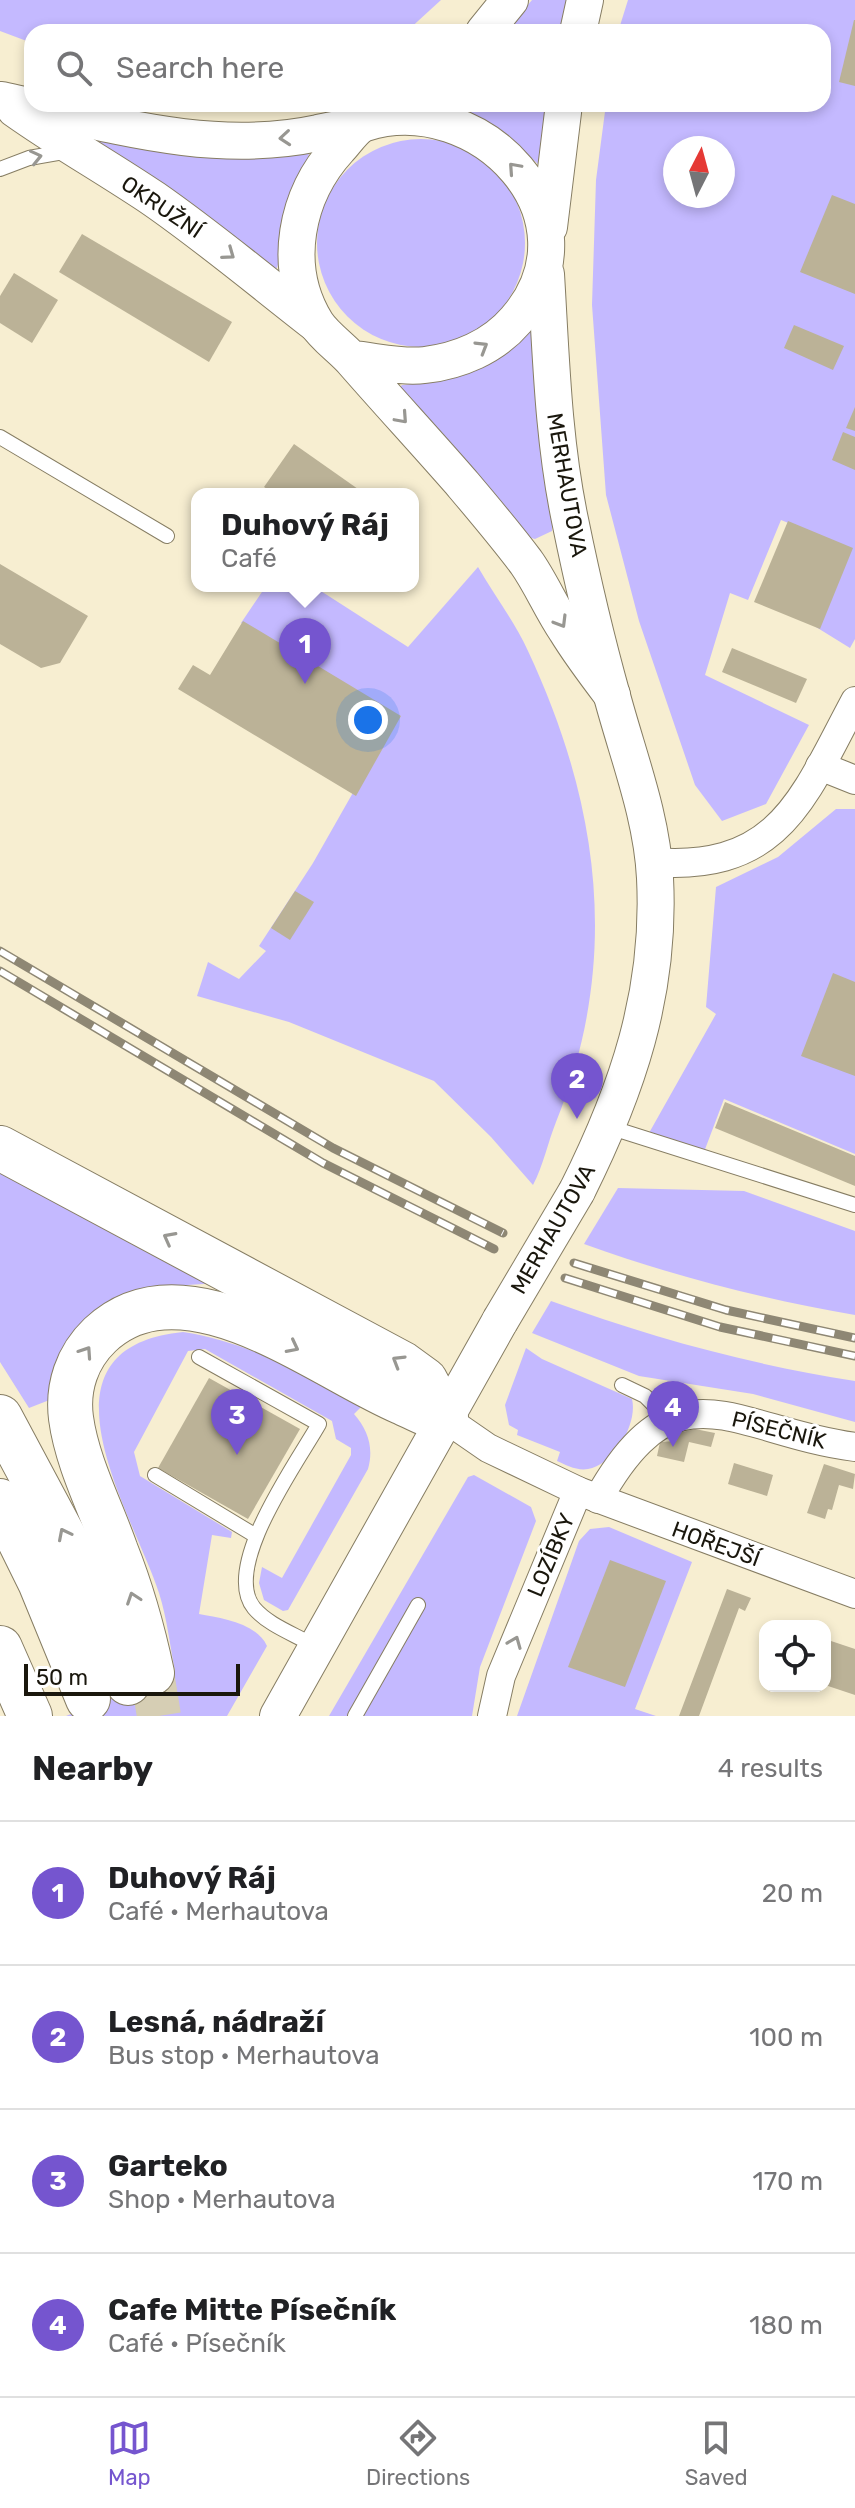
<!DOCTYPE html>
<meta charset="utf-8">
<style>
body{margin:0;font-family:Rubik,sans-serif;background:#f2f2f2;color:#202124}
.controls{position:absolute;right:24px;bottom:24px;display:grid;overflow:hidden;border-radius:16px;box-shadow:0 4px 12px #0003}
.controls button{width:72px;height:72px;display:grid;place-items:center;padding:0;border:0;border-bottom:2px solid #e0e0e0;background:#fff;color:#202124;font:40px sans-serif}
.compass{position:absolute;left:663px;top:136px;width:72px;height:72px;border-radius:50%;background:#fff;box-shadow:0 4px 12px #0003;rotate:6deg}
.scale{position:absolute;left:24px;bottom:20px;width:216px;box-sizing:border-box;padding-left:8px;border:4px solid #1a170d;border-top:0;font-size:22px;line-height:28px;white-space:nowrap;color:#1a170d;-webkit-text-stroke:6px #fff;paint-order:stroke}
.you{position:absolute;left:368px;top:720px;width:28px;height:28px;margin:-20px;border:6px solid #fff;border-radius:50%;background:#1a73e8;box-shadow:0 0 0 12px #1a73e833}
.badge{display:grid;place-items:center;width:52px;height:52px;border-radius:50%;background:#7555cf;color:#fff;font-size:26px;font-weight:700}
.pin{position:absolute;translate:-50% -66px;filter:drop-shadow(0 2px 4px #0008)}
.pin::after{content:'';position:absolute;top:42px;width:28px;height:24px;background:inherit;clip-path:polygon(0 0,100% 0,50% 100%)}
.popup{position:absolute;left:191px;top:488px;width:228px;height:104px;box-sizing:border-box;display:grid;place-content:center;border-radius:16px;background:#fff;filter:drop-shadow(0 2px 6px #0005);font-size:26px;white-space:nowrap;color:#757577}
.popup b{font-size:30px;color:#202124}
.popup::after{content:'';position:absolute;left:50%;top:100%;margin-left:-16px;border:16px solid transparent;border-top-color:#fff}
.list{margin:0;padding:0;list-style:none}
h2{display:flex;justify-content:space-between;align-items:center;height:104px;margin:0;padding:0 32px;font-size:34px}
h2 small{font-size:26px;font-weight:400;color:#757577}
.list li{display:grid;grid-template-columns:52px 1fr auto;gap:24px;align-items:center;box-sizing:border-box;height:144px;padding:0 32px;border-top:2px solid #e0e0e0}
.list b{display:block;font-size:30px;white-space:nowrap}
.list p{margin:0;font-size:26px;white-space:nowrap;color:#757577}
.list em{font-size:26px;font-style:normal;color:#757577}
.icon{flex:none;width:44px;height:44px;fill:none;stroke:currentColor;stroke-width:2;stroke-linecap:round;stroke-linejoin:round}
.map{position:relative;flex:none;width:855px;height:1716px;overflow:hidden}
.search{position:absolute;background:#fff;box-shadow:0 4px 12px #0003;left:24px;right:24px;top:24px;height:88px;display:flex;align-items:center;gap:20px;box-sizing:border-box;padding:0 28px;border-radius:24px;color:#757577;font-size:30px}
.sheet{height:680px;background:#fff}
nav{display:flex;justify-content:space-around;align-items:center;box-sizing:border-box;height:112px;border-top:2px solid #e0e0e0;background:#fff;font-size:22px;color:#757577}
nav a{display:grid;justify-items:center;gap:4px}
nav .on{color:#7555cf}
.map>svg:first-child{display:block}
</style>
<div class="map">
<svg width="855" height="1716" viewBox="0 0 855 1716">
<rect width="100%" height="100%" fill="#f7eed1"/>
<g fill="#c4b9ff" fill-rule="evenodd">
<polygon points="0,0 441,0 406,32 32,32 32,43 0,31"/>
<polygon points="532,0 569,0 562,32 505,32"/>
<path d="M628 0H855V639L850 648 816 627 848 547 781 520 748 600 730 593 705 675 809 725 766 804 722 821 695 785 639 621 606 495 592 305 596 180 606 104H823V32H618ZM675 148H723V196H675Z"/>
<polygon points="442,104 548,104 539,165 501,130"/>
<path d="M84 133 309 151C309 170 292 185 286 204 280 225 283 249 277 268L271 270Z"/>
<circle cx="421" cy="243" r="104"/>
<polygon points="534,327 552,512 552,531 535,539 521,535 397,390 402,385 430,382"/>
<path d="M478 567C494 595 515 622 528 651 600 805 621 961 556 1122 548 1142 543 1166 533 1185L491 1137 434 1081 289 1022 197 996 208 962 239 979 266 951 259 946 313 863 396 717 241 623 266 586H313L408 647Z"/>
<polygon points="836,809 855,809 855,1154 724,1099 704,1152 649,1133 716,1014 706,1007 716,887 778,857"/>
<polygon points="0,1172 221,1283 153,1287 104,1308 52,1399 29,1408 0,1362"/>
<path d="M618 1188 744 1191 855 1231V1315C762 1299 673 1276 584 1244Z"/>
<path d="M551 1301C650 1337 751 1365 855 1381V1422L753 1394 639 1376 532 1333Z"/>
<path d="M183 1332C249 1342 304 1374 363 1405L354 1414C368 1430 374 1448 368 1469L288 1610 283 1611 264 1600 259 1583 262 1567 282 1578 351 1455V1448L336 1439 332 1421 205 1349 188 1351 134 1452 140 1476 232 1532 231 1538 212 1535 199 1614C221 1618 257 1623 267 1646L227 1716H66L175 1671C170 1646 167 1618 159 1593 132 1511 26 1348 183 1332Z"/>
<path d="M526 1348 542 1359 632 1399C638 1424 614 1465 588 1469 577 1471 566 1465 557 1461L560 1452 517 1435 518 1430 509 1425 505 1405Z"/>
<polygon points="474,1475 531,1507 536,1521 480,1667 472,1716 329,1716 468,1477"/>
<polygon points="609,1527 692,1562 635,1709 656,1716 517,1716 579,1541 590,1529"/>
</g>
<g fill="#bbb297">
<polygon points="854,20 855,20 855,86 839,82"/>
<polygon points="832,195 855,204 855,294 800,272"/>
<polygon points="82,234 232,322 209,362 59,272"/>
<polygon points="14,273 58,300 32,343 0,323 0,296"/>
<polygon points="794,325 844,346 833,370 784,348"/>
<polygon points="855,407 855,431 846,428"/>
<polygon points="843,432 855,437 855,470 832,460"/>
<polygon points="294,444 358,489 355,494 275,494 264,487"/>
<polygon points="788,521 853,548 820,629 754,602"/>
<polygon points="0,564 88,616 60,663 41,668 0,644"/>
<polygon points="243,621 401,716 356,796 178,689 193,665 210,675"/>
<polygon points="732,648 807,679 796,703 722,672"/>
<polygon points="295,891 314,902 290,940 271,928"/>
<polygon points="833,973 855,982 855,1076 801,1056"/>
<polygon points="725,1102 855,1156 855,1186 715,1128"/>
<polygon points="209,1378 300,1429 248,1519 158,1468"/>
<polygon points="695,1429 715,1433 711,1447 689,1442 684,1462 657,1456 660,1442 676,1441 678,1433"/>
<polygon points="734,1463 773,1475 767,1496 728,1484"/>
<polygon points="824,1464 855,1474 853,1489 839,1485 832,1510 828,1509 825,1519 807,1513"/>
<polygon points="610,1560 666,1581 625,1687 568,1667"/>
<polygon points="727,1589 751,1598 745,1611 739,1608 699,1716 679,1716"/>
<polygon points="825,1639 855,1649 855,1695 825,1685"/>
</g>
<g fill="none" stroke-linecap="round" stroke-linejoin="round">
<polyline stroke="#d6ceb4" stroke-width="44" stroke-dasharray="44 22" stroke-linecap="butt" points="152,1673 159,1716"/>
<defs>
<g id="service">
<polyline points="0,169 29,158 69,151"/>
<polyline points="0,437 167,536"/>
<polyline points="609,1127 855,1205"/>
<path d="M199 1357 319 1424C297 1463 221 1567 254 1608 269 1626 297 1635 316 1647"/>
<polyline points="622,1385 645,1396 668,1419"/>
<polyline points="155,1475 256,1536"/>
<polyline points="355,1716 418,1605"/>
</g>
<g id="minor">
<polyline points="820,766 855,780"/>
<path d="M653 862C780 872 803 798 855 701"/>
<polyline points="446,1419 488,1448 578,1491 855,1594"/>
<path d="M598 1499C677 1358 733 1431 855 1447"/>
<polyline points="492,1716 501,1676 578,1491"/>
</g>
<g id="tertiary">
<polyline points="484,32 510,0"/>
<polyline points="578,32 585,0"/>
<path d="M2 100C107 123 211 156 318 133 334 129 352 128 366 121"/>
<path d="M15 109C60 141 108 168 154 199 210 238 261 281 315 323"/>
<polyline points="549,227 564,104"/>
<path d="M546 274C551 356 553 439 570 520 582 579 596 639 612 696 628 756 652 816 655 878 661 993 627 1091 577 1191"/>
<path d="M352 359C375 361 402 368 425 365 459 361 493 347 516 320 605 218 480 87 365 123 355 126 346 141 339 148 296 195 281 266 316 323 325 337 343 349 354 362 389 402 425 441 460 481 482 507 505 534 526 562 541 583 551 608 566 630 580 653 596 674 612 695"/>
<polyline points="278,1716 500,1321"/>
</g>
<g id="trunk">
<polyline points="0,1148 403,1364 425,1380 446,1419"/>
<polyline points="0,1417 78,1563 128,1683"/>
<polyline points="0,1501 40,1582 88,1699"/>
<polyline points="0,1648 30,1716"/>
<path d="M152 1673C143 1631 132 1591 116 1551 101 1508 77 1463 71 1418 67 1387 77 1357 100 1335 184 1256 319 1367 401 1402 415 1408 431 1418 446 1419"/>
</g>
</defs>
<use href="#service" stroke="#867d63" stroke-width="16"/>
<use href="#minor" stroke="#867d63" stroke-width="30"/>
<use href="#tertiary" stroke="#867d63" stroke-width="38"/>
<use href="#trunk" stroke="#867d63" stroke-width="46"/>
<use href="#service" stroke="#fff" stroke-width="14"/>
<use href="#minor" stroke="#fff" stroke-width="28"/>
<use href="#tertiary" stroke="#fff" stroke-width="36"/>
<use href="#trunk" stroke="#fff" stroke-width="44"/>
<defs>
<g id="rail">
<polyline points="0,951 333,1148 503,1233"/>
<polyline points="0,971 323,1163 494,1249"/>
<polyline points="574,1263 726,1310 855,1338"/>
<polyline points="565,1278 720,1327 855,1356"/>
</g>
</defs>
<use href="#rail" stroke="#8e8774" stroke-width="9"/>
<use href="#rail" stroke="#fff" stroke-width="6" stroke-dasharray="18" stroke-linecap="butt"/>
<defs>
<polyline id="tertiary-bridge" points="500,1321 577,1191"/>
</defs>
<use href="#tertiary-bridge" stroke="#867d63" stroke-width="38" stroke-linecap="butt"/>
<use href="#tertiary-bridge" stroke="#fff" stroke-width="36"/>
</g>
<defs><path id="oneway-chevron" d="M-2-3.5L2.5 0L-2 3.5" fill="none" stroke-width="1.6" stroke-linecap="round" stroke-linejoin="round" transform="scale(2)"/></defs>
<g stroke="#989792">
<use href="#oneway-chevron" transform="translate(285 138) rotate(175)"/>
<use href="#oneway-chevron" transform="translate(36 157) rotate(-13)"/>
<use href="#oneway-chevron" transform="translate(514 168) rotate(-132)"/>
<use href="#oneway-chevron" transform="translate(229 254) rotate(36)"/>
<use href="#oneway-chevron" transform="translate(482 347) rotate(-31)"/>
<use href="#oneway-chevron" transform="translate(402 418) rotate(48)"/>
<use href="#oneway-chevron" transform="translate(561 622) rotate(59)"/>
<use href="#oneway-chevron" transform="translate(169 1238) rotate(-152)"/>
<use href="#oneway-chevron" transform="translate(293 1347) rotate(27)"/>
<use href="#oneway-chevron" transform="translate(86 1352) rotate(-56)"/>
<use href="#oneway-chevron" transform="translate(398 1361) rotate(-149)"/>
<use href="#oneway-chevron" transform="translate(64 1534) rotate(-117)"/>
<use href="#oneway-chevron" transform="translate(133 1598) rotate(-109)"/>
<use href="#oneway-chevron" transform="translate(515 1642) rotate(-68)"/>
</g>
<g text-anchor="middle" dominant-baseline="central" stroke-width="6" stroke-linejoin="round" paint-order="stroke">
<g font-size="22" fill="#1a170d" stroke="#fff">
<text transform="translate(162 207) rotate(34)">OKRUŽNÍ</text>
<text transform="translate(567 485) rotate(80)">MERHAUTOVA</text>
<text transform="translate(553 1229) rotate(-60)">MERHAUTOVA</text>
<text transform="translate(779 1430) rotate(14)">PÍSEČNÍK</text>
<text transform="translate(716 1544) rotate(20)">HOŘEJŠÍ</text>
<text transform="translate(551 1555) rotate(-67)">LOZÍBKY</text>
</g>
</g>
</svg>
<div class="controls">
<button><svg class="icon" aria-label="locate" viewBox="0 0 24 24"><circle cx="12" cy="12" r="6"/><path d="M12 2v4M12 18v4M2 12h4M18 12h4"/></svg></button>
</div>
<svg class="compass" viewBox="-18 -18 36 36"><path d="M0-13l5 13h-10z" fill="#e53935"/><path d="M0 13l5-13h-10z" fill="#757577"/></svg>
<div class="scale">50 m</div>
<div class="you"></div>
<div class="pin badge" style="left:305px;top:684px">1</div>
<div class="popup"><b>Duhový Ráj</b>Café</div>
<div class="pin badge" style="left:577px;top:1119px">2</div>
<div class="pin badge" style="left:237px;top:1455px">3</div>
<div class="pin badge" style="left:673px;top:1447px">4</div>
<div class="search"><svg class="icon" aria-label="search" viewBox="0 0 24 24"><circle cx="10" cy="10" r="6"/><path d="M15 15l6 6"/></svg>Search here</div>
</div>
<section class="sheet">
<h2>Nearby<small>4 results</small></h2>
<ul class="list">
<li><span class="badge">1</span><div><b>Duhový Ráj</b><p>Café · Merhautova</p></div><em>20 m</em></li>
<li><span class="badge">2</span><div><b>Lesná, nádraží</b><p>Bus stop · Merhautova</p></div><em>100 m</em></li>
<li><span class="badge">3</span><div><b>Garteko</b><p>Shop · Merhautova</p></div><em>170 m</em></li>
<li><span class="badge">4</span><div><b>Cafe Mitte Písečník</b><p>Café · Písečník</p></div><em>180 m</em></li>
</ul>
</section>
<nav>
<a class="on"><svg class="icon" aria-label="map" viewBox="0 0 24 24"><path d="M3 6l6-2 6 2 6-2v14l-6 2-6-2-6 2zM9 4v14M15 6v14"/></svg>Map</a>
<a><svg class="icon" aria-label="directions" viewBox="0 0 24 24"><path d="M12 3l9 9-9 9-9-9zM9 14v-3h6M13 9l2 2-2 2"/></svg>Directions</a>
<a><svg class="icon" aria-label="saved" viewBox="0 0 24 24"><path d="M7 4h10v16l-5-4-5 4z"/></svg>Saved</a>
</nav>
